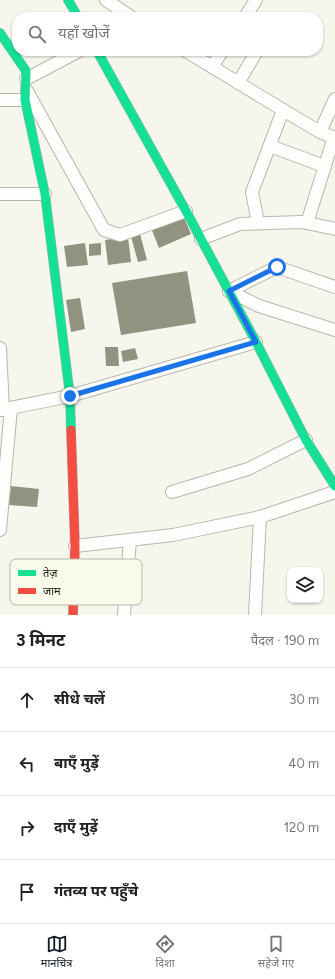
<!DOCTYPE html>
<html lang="hi">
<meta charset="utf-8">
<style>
body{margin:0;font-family:Figtree,"Noto Sans Devanagari",sans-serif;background:#f6f6f6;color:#202124}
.controls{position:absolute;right:12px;bottom:12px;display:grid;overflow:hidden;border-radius:8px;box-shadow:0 1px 3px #0004}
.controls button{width:36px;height:36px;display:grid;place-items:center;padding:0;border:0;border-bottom:1px solid #e0e0e0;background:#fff;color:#202124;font:20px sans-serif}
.stop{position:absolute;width:12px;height:12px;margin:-9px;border:3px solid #1a73e8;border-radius:50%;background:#fff}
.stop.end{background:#1a73e8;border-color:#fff;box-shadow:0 1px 4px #0008}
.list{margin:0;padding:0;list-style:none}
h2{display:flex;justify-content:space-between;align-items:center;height:52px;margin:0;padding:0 16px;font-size:17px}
h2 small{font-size:13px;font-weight:400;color:#757577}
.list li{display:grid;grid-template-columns:26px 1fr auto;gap:12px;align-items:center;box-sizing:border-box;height:64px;padding:0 16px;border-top:1px solid #e0e0e0}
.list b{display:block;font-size:15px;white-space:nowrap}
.list em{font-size:13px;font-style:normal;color:#757577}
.icon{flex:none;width:22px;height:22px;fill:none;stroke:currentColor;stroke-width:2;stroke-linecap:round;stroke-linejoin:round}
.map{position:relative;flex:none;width:335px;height:615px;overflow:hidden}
.search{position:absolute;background:#fff;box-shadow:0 1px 3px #0004;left:12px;right:12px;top:12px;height:44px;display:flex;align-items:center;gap:10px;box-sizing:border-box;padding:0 14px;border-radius:16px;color:#757577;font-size:15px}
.sheet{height:308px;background:#fff}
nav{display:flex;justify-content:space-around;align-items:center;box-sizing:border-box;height:56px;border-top:1px solid #e0e0e0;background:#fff;font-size:11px;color:#757577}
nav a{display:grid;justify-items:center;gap:2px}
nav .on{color:#111827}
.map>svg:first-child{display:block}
</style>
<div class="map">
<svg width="335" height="615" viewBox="0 0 335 615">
<rect width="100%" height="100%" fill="#f6f6ed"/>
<g fill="#929281">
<polygon points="183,215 191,234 159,248 151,228"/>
<polygon points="139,230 147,260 138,262 130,233"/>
<polygon points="128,237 131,262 108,265 105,240"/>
<polygon points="85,243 88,265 67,267 64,246"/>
<polygon points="101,243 101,255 89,256 89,244"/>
<polygon points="187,271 196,323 121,335 112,283"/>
<polygon points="80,298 85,329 71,332 66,300"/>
<polygon points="105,347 118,347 119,366 106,366"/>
<polygon points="135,348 138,359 123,362 121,351"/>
<polygon points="11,486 39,489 37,507 9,505"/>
</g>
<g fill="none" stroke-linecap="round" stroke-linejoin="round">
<defs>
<g id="street">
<polyline points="106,0 131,17"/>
<polyline points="245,17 256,0"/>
<polyline points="186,51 283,110 320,132 335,138"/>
<polyline points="212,67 222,51"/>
<polyline points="26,79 79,51"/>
<polyline points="238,83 257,51"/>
<polyline points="27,91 104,230 120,235 186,211"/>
<polyline points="0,100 25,100"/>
<polyline points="320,132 335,99"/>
<polyline points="270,146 324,166"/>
<polyline points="0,194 45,194"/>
<polyline points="258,223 252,192 283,110"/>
<polyline points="307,223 334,137"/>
<polyline points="201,239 240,224 302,222 335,229"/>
<polyline points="229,291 277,267 335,287"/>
<polyline points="229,291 259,306 335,330"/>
<polyline points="0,348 3,410"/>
<polyline points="0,410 70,396 256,342"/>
<polyline points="172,492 248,469 306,440"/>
<polyline points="0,530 11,408"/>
<polyline points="75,546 173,535 260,517 335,492"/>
<polyline points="124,615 130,540"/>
<polyline points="255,615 260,517"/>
</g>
<g id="fast">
<polyline points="68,0 78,17"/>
<polyline points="0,33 26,71 25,100 45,194 70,396 71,430"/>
<polyline points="97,51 186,211 256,342 306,440 335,486"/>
</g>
<polyline id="jam" points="71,430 75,546 73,615"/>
</defs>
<use href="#street" stroke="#b7b7b0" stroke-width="14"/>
<use href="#fast" stroke="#b7b7b0" stroke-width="10"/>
<use href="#jam" stroke="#b7b7b0" stroke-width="10"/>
<use href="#street" stroke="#fefefc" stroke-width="12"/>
<use href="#fast" stroke="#16e098" stroke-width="9"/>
<use href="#jam" stroke="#f24e42" stroke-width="9"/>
</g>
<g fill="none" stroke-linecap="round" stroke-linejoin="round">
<polyline stroke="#1a73e8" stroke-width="5" points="70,396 256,342 229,291 277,267"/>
</g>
<rect x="10" y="559" width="132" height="46" rx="6" fill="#f9fae9" stroke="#b5b6a8" stroke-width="1"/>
<rect x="18" y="570" width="18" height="6" fill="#16e098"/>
<rect x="18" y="588" width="18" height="6" fill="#f24e42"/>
<g font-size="11" fill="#161611">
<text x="43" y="577">तेज़</text>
<text x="43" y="595">जाम</text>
</g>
</svg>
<div class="controls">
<button><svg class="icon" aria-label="layers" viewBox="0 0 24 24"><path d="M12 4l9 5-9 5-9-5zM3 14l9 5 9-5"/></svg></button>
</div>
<div class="stop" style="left:277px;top:267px"></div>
<div class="stop end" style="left:70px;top:396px"></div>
<div class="search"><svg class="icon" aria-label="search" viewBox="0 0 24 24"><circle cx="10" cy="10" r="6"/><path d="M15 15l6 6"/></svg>यहाँ खोजें</div>
</div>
<section class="sheet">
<h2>3 मिनट<small>पैदल · 190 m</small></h2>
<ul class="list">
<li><svg class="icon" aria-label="ahead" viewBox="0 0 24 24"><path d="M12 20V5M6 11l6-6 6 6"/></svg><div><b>सीधे चलें</b></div><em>30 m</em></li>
<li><svg class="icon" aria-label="left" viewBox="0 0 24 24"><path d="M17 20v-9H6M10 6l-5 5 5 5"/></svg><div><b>बाएँ मुड़ें</b></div><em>40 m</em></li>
<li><svg class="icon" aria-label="right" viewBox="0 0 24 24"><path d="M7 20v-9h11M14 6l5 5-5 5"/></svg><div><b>दाएँ मुड़ें</b></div><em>120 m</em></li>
<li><svg class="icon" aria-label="arrive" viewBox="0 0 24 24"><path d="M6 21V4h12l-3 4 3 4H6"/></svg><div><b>गंतव्य पर पहुँचे</b></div></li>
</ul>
</section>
<nav>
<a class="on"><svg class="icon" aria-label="map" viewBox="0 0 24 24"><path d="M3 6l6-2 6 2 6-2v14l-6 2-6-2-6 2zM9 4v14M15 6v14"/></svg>मानचित्र</a>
<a><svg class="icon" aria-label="directions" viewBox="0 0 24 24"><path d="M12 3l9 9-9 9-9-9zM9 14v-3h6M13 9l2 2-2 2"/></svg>दिशा</a>
<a><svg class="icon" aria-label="saved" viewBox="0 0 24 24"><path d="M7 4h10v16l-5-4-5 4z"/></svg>सहेजे गए</a>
</nav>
